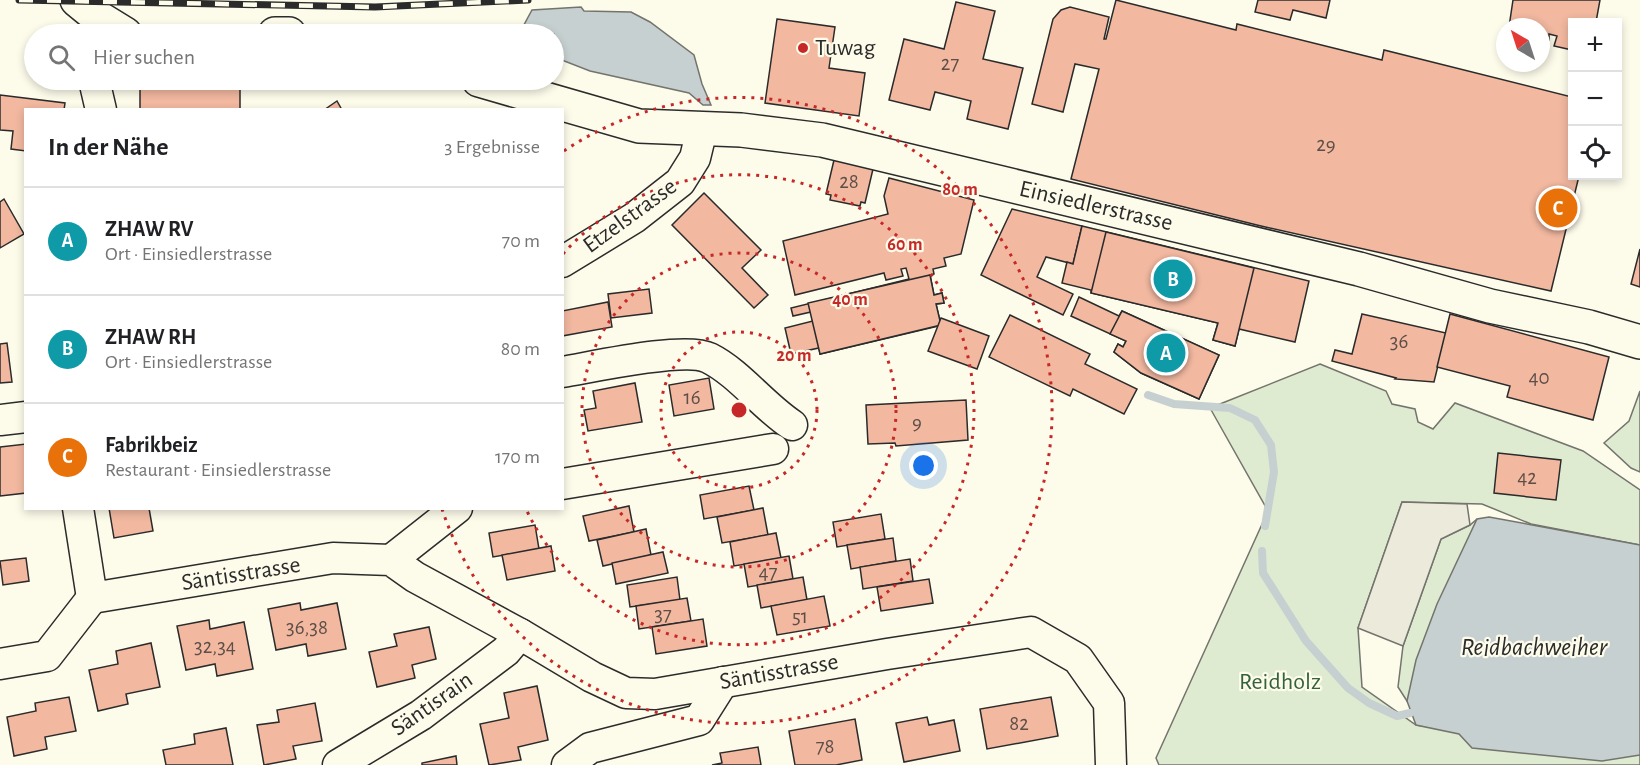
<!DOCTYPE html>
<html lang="de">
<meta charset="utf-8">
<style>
body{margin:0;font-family:"Alegreya Sans",sans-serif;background:#f2f2f2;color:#202124}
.controls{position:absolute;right:18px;top:18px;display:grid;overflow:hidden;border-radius:0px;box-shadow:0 3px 9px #0003}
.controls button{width:54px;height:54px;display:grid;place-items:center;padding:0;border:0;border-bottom:2px solid #e0e0e0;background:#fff;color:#202124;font:30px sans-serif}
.compass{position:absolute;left:1496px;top:18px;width:54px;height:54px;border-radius:50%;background:#fff;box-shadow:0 3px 9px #0003;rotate:321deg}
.you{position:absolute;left:924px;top:466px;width:21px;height:21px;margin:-15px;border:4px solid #fff;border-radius:50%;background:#1a73e8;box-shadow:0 0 0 9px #1a73e833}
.badge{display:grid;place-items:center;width:39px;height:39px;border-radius:50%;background:#111827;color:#fff;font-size:20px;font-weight:700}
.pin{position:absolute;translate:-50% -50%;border:3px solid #fff;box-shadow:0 2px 6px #0006}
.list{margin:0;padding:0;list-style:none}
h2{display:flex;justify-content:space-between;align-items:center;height:78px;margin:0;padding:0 24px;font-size:26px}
h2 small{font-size:20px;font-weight:400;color:#757577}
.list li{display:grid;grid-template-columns:39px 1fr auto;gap:18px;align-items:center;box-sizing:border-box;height:108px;padding:0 24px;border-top:2px solid #e0e0e0}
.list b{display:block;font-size:22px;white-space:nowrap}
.list p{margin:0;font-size:20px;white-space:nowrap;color:#757577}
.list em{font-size:20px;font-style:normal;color:#757577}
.icon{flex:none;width:33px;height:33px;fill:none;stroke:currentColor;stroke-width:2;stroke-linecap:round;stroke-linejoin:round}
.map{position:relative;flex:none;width:1640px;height:765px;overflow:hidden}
.search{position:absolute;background:#fff;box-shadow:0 3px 9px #0003;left:24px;top:24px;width:540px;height:66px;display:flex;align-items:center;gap:15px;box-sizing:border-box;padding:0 21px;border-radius:33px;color:#757577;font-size:22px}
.panel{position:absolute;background:#fff;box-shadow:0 3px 9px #0003;left:24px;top:108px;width:540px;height:402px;border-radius:0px}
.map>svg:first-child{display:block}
</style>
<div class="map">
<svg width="1640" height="765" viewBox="0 0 1640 765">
<rect width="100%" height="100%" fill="#fdfbea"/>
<g fill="#deebd1" stroke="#74746e" stroke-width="1.5">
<polygon points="1320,364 1386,391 1392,404 1415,409 1418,422 1433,429 1455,403 1583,451 1640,490 1640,545 1531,524 1482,504 1402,502 1358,628 1362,687 1416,725 1640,755 1640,765 1159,765 1156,758 1268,511 1210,408"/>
<polygon points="1640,391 1640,472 1631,468 1604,443 1629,421"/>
<polygon points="1477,519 1407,701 1398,687 1403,646 1441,539 1470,525"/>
</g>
<polygon fill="#eceadb" stroke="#74746e" stroke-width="1.5" points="1402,502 1467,504 1470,525 1441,539 1403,646 1358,628"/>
<g fill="#c7d0d0" stroke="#74746e" stroke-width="1.5">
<polygon points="581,7 584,11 631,12 650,22 694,55 702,84 711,105 703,105 689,93 590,71 554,57 554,34 519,34 532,10"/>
<polygon points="1489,517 1640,545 1640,755 1602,761 1472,748 1459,734 1416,725 1407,701 1416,660 1437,604 1477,519"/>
</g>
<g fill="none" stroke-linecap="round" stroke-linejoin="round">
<g stroke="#c7d0d0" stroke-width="8">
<polyline points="1148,395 1174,404 1230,408 1255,420 1271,445 1274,472 1265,526"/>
<polyline points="1262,551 1263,573 1306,641 1348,688 1369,703 1397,716 1410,713"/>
</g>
</g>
<g fill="#f2b8a0" stroke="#2b2b2b" stroke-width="1.5">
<polygon points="1116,0 1236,30 1237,24 1382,60 1384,50 1572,97 1572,176 1579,176 1551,291 1261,226 1071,179 1099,69 1075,64 1063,112 1032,104 1053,19 1061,10 1070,7 1109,17 1104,39 1106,39"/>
<polygon points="1258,0 1330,0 1326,18 1293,10 1290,20 1255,12"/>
<polygon points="1513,0 1600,0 1596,22 1572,22 1572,50 1554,46 1557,36 1549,34 1549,40 1541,38 1541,27 1509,27"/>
<polygon points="956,2 995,11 983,59 1023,68 1008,129 967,119 971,101 935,92 930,110 889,100 904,39 944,49"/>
<polygon points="777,19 835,27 829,68 865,73 859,116 765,103"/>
<rect x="140" y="86" width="100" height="24"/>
<polygon points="0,95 65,103 64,110 26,110 26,151 11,149 13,131 0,130"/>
<polygon points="337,101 342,110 324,110"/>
<polygon points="834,160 873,169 865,203 861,202 860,206 830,200 831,195 826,194"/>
<polygon points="889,178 974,200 961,254 944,258 946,266 933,269 934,274 930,275 934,295 942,293 944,303 936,304 940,321 939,326 820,354 819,348 791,354 785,328 813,321 811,312 793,316 791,308 909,279 906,268 901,269 903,276 886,280 884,273 795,295 783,241 888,214 884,196"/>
<polygon points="704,193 761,250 742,268 768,295 754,308 672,225"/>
<polygon points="4,199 24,234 0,248 0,202"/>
<polygon points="1012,209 1082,226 1073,264 1046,257 1037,277 1073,294 1063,315 981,275"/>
<polygon points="1082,226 1309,281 1295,342 1239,329 1235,346 1213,340 1218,323 1091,293 1091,290 1062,283 1067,262 1073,264"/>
<polygon points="1106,232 1254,268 1235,346 1213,340 1218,323 1091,293"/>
<polygon points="1640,249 1640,287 1631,284"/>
<polygon points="930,275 934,295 942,293 944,303 936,304 941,325 820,354 808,303"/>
<polygon points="649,289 652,313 611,318 608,294"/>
<polygon points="1079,297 1119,316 1122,311 1219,355 1199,399 1141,373 1114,352 1118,344 1123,347 1126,341 1071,316"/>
<polygon points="608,302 612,327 562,336 562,311"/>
<polygon points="1122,311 1219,355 1199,399 1141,373 1114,352 1118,344 1123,347 1126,341 1110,334"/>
<polygon points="1362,314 1446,333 1434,382 1395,379 1396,378 1332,361 1335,350 1352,354"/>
<polygon points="1450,314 1609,357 1593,420 1507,397 1510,386 1437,367"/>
<polygon points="1010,315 1090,354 1085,364 1137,389 1124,414 1073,389 1070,396 989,357"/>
<polygon points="941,318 989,336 977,369 928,351"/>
<polygon points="7,343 12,382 0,383 0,344"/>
<polygon points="709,378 714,409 674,416 669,385"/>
<polygon points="635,383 642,422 588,431 584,410 596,408 593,391"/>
<polygon points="966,400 968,440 896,446 895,443 868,444 866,405"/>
<polygon points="26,444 26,493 0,496 0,447"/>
<polygon points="1498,453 1561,460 1556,500 1494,493"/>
<polygon points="749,486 754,510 704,519 700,495"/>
<polygon points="629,506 634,532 589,541 583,516"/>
<polygon points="109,508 149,508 153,531 114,538"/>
<polygon points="763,508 768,535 722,543 717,517"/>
<polygon points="881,514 885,539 837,547 833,522"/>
<polygon points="535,525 539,549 493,557 489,533"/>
<polygon points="646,529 651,555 603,566 597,540"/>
<polygon points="776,533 781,558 734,566 730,542"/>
<polygon points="893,538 896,561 851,569 847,545"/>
<polygon points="551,546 555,571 507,580 502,555"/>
<polygon points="663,552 668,573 616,584 612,563"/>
<polygon points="789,556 793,579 748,587 744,564"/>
<polygon points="26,558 29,581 3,585 0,561"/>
<polygon points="910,559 913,581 863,589 860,567"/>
<polygon points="677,577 680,600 630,607 627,585"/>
<polygon points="803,577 807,600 761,608 757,585"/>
<polygon points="929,579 933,603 881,611 877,587"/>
<polygon points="824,596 830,626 777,635 771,606"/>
<polygon points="687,598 691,621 639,629 636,606"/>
<polygon points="300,603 301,610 337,603 346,649 308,656 306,644 276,650 268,609"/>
<polygon points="703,619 707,646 656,654 652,627"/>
<polygon points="209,620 210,629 244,622 253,669 217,676 215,664 186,670 177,626"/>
<polygon points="429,627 436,659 412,665 415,678 377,687 369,652 397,646 394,634"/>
<polygon points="151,643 160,687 126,694 128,704 98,711 89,670 118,664 116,651"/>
<polygon points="537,686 548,740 518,747 521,760 489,765 480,724 509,718 504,693"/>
<polygon points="69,697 76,731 45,737 47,749 14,756 7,717 36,711 35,703"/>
<polygon points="1051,697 1058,736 987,749 980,709"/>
<polygon points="315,703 322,741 293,746 296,759 264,765 257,725 279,722 277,710"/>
<polygon points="927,717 929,725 954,720 960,751 904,762 896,723"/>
<polygon points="855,719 862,760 836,765 795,765 789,731"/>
<polygon points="226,728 233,765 166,765 163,750 195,744 194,734"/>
<polygon points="758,747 761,765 712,765 722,763 720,753"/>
<polygon points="456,756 457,765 422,765 422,763"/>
</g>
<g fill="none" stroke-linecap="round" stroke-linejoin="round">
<defs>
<g id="minor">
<polyline points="94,80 101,110"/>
<polyline points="562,262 634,218 680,182 695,158 702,129"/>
<path d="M562 372C593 367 685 346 709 358 739 373 763 406 792 425"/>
<polyline points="0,420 26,417"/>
<polyline points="562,484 773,449"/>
<polyline points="78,508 92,598 333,558 391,560 415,577 520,634 592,677 626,693 655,694 887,654 1031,632 1078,659 1109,703 1111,765"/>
<polyline points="391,560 457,508"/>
<polyline points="0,664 47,656 92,598"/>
<polyline points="338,765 421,715 506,651 520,634"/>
<polyline points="567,765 590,748 699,720 723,682"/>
</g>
<g id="major">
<polyline points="77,0 99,18 125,34"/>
<polyline points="275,34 289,34"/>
<polyline points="479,80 639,126 741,130 822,140 1359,269 1490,306 1589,327 1640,342"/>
</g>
</defs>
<use href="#minor" stroke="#2b2b2b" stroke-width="33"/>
<use href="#major" stroke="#2b2b2b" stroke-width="36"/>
<use href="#minor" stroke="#fdfbea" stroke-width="30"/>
<use href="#major" stroke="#fdfbea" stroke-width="33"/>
<defs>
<polyline id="rail" points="19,0 375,7 528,0"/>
</defs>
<use href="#rail" stroke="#2b2b2b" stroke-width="7"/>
<use href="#rail" stroke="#fdfbea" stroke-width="4.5" stroke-dasharray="14" stroke-linecap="butt"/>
</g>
<g fill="none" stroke="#c62828" stroke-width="3" stroke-dasharray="3 6">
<circle cx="739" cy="410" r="78"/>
<circle cx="739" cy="410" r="157"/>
<path d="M563 254A235 235 0 1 1 526 509"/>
<path d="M564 151A313 313 0 1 1 442 509"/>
</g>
<circle fill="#c62828" stroke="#fdfbea" stroke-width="2" cx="803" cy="48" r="6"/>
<g text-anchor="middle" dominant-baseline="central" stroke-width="4.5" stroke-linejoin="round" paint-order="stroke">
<g font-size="21" fill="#5d4e48">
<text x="950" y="63">27</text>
<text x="1326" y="144">29</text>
<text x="849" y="181">28</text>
<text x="1399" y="341">36</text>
<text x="1539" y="377">40</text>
<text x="692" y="397">16</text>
<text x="917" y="422">9</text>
<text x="1527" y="477">42</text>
<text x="768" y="572">47</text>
<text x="663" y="614">37</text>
<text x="800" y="616">51</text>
<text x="307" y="627">36,38</text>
<text x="215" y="646">32,34</text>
<text x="1019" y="723">82</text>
<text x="825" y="746">78</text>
</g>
<g font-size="24" fill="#2b2b2b" stroke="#fdfbea" text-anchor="start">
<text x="815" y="48">Tuwag</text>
</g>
<g font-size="24" fill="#2b2b2b" stroke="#fdfbea">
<text transform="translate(1096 206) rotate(13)">Einsiedlerstrasse</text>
<text transform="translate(630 216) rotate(-36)">Etzelstrasse</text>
<text transform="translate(241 574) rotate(-9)">Säntisstrasse</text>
<text transform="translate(779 672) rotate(-10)">Säntisstrasse</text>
<text transform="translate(432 704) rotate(-35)">Säntisrain</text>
</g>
<g font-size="24" fill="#34623c" stroke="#fdfbea">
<text x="1280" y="682">Reidholz</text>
</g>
<g font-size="26" font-style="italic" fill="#2b2b2b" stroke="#fdfbea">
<text x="1534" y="647">Reidbachweiher</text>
</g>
</g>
<circle cx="739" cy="410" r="9" fill="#c62828" stroke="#fdfbea" stroke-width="3"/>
<g font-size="18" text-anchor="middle" font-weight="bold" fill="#c62828" stroke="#fdfbea" stroke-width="4.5" stroke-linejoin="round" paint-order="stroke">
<text x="960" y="195">80 m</text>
<text x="905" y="250">60 m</text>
<text x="850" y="305">40 m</text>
<text x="794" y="361">20 m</text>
</g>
</svg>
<div class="controls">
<button>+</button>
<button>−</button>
<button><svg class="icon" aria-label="locate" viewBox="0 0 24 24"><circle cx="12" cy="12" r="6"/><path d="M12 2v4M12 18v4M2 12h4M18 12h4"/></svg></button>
</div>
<svg class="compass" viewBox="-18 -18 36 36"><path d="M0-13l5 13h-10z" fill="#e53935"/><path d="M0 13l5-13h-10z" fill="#757577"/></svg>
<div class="you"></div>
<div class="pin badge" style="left:1166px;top:353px;background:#0f9aa8">A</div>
<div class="pin badge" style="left:1173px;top:279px;background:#0f9aa8">B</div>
<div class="pin badge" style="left:1558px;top:208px;background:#e8710a">C</div>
<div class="search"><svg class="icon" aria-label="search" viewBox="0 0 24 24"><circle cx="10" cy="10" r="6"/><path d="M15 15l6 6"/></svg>Hier suchen</div>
<section class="panel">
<h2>In der Nähe<small>3 Ergebnisse</small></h2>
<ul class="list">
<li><span class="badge" style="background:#0f9aa8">A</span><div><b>ZHAW RV</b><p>Ort · Einsiedlerstrasse</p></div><em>70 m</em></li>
<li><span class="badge" style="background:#0f9aa8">B</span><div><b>ZHAW RH</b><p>Ort · Einsiedlerstrasse</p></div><em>80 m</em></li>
<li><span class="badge" style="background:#e8710a">C</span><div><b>Fabrikbeiz</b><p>Restaurant · Einsiedlerstrasse</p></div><em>170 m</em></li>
</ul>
</section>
</div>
